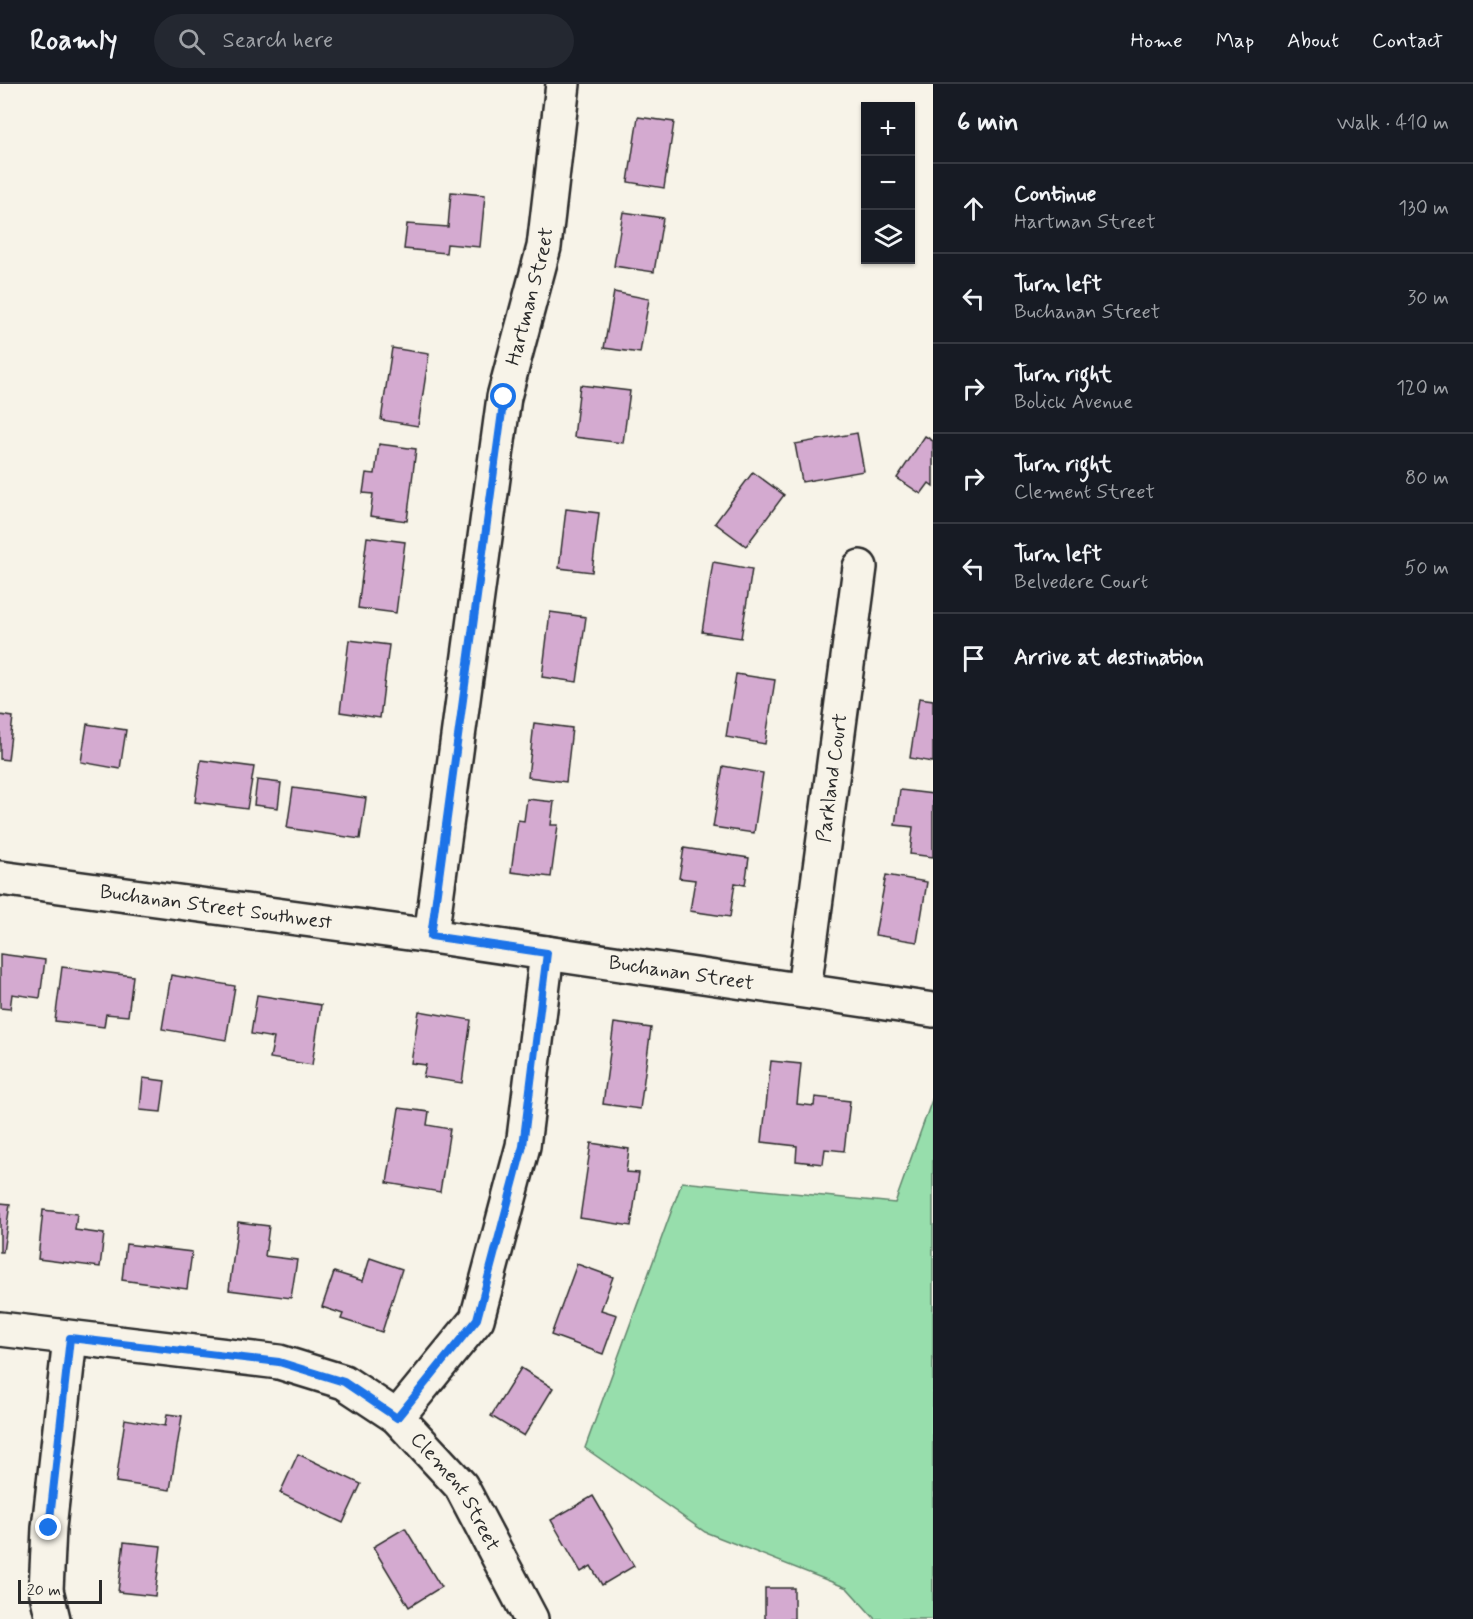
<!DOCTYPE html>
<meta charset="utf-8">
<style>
body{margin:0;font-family:Mynerve,sans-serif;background:#242831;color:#f1f3f6}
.controls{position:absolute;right:18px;top:18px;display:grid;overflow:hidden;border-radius:0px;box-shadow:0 2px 4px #0004}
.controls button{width:54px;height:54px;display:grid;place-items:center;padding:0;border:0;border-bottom:2px solid #363941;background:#171b24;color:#f1f3f6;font:30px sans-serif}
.scale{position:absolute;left:18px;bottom:15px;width:84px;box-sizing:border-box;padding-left:6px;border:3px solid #2b2b2b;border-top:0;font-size:16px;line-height:21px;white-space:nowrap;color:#2b2b2b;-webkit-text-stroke:4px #f7f3e8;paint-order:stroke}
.stop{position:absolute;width:18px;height:18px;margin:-14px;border:4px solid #1a73e8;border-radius:50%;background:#fff}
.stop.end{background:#1a73e8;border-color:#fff;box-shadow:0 2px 6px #0008}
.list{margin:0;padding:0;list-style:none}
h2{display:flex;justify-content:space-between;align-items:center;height:78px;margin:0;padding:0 24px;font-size:26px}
h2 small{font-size:20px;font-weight:400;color:#9ea1a6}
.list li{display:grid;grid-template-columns:39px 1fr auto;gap:18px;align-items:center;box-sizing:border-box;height:90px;padding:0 24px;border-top:2px solid #363941}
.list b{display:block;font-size:22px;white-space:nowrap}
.list p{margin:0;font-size:20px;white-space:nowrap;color:#9ea1a6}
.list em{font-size:20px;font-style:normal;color:#9ea1a6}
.icon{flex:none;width:33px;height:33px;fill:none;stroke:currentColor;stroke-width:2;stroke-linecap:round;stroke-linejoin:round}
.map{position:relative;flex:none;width:933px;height:1535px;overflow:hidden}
header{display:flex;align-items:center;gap:36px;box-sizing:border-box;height:84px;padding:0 30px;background:#171b24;border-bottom:2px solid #363941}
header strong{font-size:28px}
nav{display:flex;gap:33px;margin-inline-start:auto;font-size:21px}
.search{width:420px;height:54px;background:#242831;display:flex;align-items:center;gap:15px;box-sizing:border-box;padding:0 21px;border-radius:33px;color:#9ea1a6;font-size:22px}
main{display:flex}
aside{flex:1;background:#171b24}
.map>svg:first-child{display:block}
</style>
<header>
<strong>Roamly</strong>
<div class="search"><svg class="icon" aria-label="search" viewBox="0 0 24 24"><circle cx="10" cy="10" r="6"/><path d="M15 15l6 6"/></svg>Search here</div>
<nav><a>Home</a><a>Map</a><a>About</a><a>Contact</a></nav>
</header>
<main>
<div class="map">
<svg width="933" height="1535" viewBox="0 0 933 1535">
<rect width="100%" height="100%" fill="#f7f3e8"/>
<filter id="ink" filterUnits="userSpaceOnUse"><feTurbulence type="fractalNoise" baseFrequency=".0167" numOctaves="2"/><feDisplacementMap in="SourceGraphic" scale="12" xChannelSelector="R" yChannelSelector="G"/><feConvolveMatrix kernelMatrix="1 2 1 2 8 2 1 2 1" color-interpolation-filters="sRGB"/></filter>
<g filter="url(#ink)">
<polygon fill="#97deac" stroke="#61846c" stroke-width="1.5" points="933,1013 933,1535 875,1535 847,1504 705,1448 585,1364 682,1098 895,1119"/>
<g fill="#d4aad0" stroke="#2b2b2b" stroke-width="1.5">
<polygon points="638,33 674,38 664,104 628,98"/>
<polygon points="451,108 485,111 480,163 447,160 446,169 404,165 407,140 448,143"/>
<polygon points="623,128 663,134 654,188 614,182"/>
<polygon points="614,208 649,215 640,269 604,264"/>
<polygon points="392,264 429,270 418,342 381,336"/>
<polygon points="580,301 630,307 623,359 574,353"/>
<polygon points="857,349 864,387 802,398 795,360"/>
<polygon points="925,352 933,357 933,402 929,399 921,410 897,394"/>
<polygon points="379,360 416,365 407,437 370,432 373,410 363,409 366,389 375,390"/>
<polygon points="753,388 784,411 746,462 715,439"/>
<polygon points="566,425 599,429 592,488 559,484"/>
<polygon points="367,453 405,458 396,529 358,524"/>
<polygon points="713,478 752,485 741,554 702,548"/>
<polygon points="550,528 586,533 577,598 542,593"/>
<polygon points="349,556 389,561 380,634 340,628"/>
<polygon points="736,590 775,596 765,660 726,653"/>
<polygon points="919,614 933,616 933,678 910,674"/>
<polygon points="0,631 13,633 8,676 0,675"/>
<polygon points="534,639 572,644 566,698 528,693"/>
<polygon points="87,640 126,646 120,685 81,678"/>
<polygon points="201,676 254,683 247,725 195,718"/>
<polygon points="723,682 763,689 754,749 713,743"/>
<polygon points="257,696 281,699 278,724 254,721"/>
<polygon points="293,704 366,714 360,755 287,744"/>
<polygon points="900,706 933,710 933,773 910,770 913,743 895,741"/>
<polygon points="527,715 554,718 551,741 558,741 551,793 511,788 518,736 524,737"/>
<polygon points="684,764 749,774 745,801 735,799 730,833 690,827 695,796 679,794"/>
<polygon points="886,791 927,798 917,858 875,851"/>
<polygon points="0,870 45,876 40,914 12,910 10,925 0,924"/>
<polygon points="62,883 133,892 128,932 106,930 104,943 55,937"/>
<polygon points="171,891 235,902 226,956 162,945"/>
<polygon points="257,911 321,921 312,981 270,974 274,954 251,950"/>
<polygon points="419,927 471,936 462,999 423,993 426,981 411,979"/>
<polygon points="614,939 651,944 640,1025 603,1020"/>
<polygon points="771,977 801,980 797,1020 814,1022 815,1013 850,1017 844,1067 825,1065 823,1080 796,1077 797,1062 762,1058"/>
<polygon points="143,994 165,997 161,1028 140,1026"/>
<polygon points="399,1024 429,1028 427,1041 450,1045 440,1108 387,1099"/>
<polygon points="591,1059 629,1065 626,1088 639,1089 631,1142 580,1134"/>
<polygon points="0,1119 10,1120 3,1168 0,1168"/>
<polygon points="43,1126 77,1130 75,1146 104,1150 100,1183 38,1175"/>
<polygon points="238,1138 269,1142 265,1172 297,1176 291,1214 229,1206"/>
<polygon points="126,1160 192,1168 187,1205 122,1196"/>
<polygon points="370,1174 402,1185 382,1248 341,1235 343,1230 322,1223 334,1188 363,1197"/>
<polygon points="577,1180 613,1193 601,1226 617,1231 603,1270 551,1251"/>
<polygon points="521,1284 553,1304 524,1352 491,1332"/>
<polygon points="167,1330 182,1332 170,1406 116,1398 125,1335 165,1342"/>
<polygon points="298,1370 361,1400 343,1439 280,1409"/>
<polygon points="593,1412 634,1482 602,1501 591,1482 581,1488 551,1436"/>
<polygon points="405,1444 441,1503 409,1523 373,1463"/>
<polygon points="124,1458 161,1462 155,1512 118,1508"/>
<rect x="765" y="1504" width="29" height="31"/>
</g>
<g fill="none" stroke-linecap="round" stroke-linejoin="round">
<defs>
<g id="minor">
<path id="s1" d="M0 794 431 852 933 926"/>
<path id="s2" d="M431 852 504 313 544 163 563 0"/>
<path id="s3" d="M804 905 860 483"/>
<path id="s4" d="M0 1245 279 1278 344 1298 397 1333 461 1402 531 1535"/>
<polyline points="397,1333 477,1235 523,1062 547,869"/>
<polyline points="53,1535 46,1506 49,1444 70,1254"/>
</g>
</defs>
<use href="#minor" stroke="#2b2b2b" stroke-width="38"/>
<use href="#minor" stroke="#f7f3e8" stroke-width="33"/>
</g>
</g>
<g fill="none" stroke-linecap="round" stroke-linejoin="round" filter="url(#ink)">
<polyline stroke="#1a73e8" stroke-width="8" points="49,1444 70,1254 279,1278 344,1298 397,1334 477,1235 523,1062 547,869 431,852 504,313"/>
</g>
<g text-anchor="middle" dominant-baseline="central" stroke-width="6" stroke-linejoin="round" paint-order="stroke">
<g font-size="20" fill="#2b2b2b" stroke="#f7f3e8">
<text stroke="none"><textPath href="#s2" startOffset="648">Hartman Street</textPath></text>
<text stroke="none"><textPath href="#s3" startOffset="213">Parkland Court</textPath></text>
<text stroke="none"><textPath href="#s1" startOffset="218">Buchanan Street Southwest</textPath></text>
<text stroke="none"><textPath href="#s1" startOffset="688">Buchanan Street</textPath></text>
<text stroke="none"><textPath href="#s4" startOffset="508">Clement Street</textPath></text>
</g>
</g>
</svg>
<div class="controls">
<button>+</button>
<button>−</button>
<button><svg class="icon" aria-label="layers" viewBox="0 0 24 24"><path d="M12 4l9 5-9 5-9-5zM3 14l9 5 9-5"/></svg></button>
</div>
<div class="scale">20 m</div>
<div class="stop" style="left:504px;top:313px"></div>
<div class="stop end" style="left:49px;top:1444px"></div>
</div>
<aside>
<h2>6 min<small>Walk · 410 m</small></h2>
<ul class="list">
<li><svg class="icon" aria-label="ahead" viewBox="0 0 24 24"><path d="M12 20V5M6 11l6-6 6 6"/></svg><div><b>Continue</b><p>Hartman Street</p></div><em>130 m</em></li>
<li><svg class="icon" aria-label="left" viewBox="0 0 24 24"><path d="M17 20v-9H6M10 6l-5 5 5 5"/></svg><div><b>Turn left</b><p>Buchanan Street</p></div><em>30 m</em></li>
<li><svg class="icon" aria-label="right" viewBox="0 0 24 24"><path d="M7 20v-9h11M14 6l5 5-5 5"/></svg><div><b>Turn right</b><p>Bolick Avenue</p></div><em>120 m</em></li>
<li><svg class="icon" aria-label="right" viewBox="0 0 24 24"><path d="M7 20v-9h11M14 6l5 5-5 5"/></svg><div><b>Turn right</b><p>Clement Street</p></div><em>80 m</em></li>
<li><svg class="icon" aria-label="left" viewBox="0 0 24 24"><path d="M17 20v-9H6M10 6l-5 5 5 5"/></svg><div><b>Turn left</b><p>Belvedere Court</p></div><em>50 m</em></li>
<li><svg class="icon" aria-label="arrive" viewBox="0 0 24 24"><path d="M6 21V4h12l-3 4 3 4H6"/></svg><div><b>Arrive at destination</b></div></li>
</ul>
</aside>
</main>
